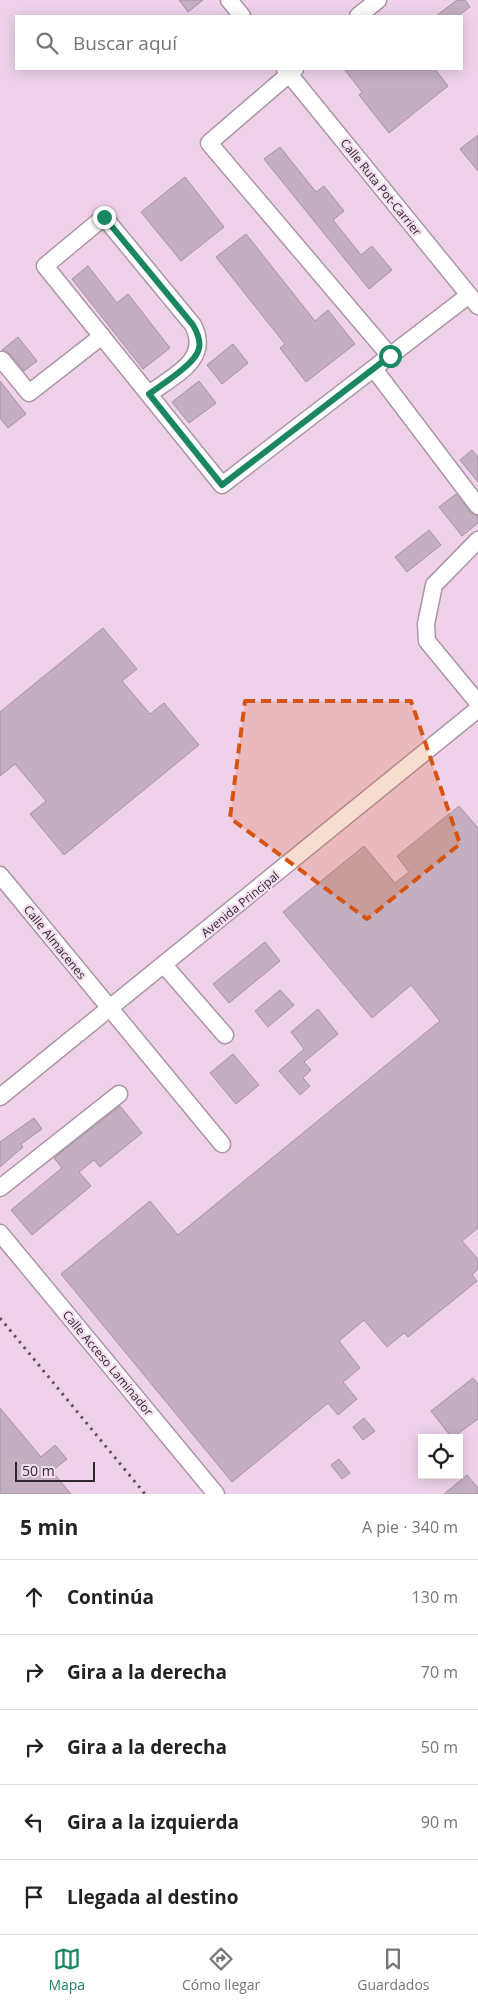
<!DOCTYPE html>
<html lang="es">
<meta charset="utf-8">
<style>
body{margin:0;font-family:"Open Sans",sans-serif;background:#f6f6f6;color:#222}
.controls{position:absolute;right:15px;bottom:15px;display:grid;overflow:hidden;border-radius:0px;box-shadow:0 2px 12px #0003}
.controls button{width:45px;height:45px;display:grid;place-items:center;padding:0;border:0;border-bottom:1px solid #e0e0e0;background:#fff;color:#222;font:25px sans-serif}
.scale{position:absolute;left:15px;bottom:12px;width:80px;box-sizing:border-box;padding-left:5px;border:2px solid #30272e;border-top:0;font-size:14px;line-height:18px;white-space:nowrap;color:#30272e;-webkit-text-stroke:4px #f3ddef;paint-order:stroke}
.stop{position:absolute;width:15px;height:15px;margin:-11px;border:4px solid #1a8663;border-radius:50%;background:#fff}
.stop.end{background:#1a8663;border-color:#fff;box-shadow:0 1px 5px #0008}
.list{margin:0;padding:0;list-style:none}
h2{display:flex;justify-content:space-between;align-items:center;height:65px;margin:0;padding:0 20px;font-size:21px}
h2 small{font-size:16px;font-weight:400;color:#767676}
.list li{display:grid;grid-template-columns:32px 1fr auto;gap:15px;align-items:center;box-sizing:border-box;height:75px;padding:0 20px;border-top:1px solid #e0e0e0}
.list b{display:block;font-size:19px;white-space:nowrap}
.list em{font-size:16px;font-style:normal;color:#767676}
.icon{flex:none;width:28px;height:28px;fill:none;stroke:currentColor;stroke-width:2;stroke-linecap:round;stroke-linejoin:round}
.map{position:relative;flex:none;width:478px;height:1494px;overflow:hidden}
.search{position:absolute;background:#fff;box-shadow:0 2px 12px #0003;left:15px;right:15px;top:15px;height:55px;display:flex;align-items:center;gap:12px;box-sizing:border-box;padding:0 18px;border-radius:0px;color:#767676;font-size:19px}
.sheet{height:440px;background:#fff}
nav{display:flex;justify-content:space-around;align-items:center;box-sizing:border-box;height:70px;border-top:1px solid #e0e0e0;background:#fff;font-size:14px;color:#767676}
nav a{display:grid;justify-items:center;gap:2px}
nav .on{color:#1a8663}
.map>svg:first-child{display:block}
</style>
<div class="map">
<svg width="478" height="1494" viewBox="0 0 478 1494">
<rect width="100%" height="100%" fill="#f3ddef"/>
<path fill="#efd2ea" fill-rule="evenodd" d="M0 0H478V1494H0ZM16 16H462V69H16ZM422 1438H459V1475H422Z"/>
<g fill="#c4afc0" stroke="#a591a2">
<polygon points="179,0 203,0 188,12"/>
<polygon points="457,0 465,0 470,7 458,16 436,16"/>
<polygon points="344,69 435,69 448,86 389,133 359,95 362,92"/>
<polygon points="478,135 478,171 460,149"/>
<polygon points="280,147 316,192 324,186 344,211 333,220 361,255 372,246 392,270 369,289 264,159"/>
<polygon points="185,177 224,227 181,261 141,212"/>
<polygon points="246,234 315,321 328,310 355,344 306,382 280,348 285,344 216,257"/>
<polygon points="88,266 117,303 128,294 170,348 143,369 72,279"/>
<polygon points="18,337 37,361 24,371 10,354 2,350"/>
<polygon points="233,344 248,363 222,384 207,365"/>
<polygon points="0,381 26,414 8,428 0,418"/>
<polygon points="199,381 216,403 189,423 172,402"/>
<polygon points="472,450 478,457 478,482 460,460"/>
<polygon points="456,494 470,512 478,516 478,523 462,536 439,507"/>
<polygon points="429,530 441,545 407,572 395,557"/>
<polygon points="103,628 137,669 122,681 150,714 164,703 199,745 64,855 30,814 46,801 15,764 0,776 0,712"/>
<polygon points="459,806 478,828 478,1228 462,1241 478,1259 478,1269 472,1275 477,1281 408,1337 404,1333 387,1347 364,1320 339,1341 360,1368 343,1382 357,1399 338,1415 328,1403 232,1482 61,1274 150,1201 178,1235 440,1021 411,985 372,1018 283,912 364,846 395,883 409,872 397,856"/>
<polygon points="265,942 280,961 229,1003 213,984"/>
<polygon points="280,990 294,1005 268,1027 255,1011"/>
<polygon points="318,1009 338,1034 304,1062 311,1070 303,1078 310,1086 300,1095 279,1071 304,1049 291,1032"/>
<polygon points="233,1054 259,1085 236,1104 210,1073"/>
<polygon points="120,1106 142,1133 100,1167 94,1160 79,1172 91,1186 32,1235 11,1210 62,1168 54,1158"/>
<polygon points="34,1118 42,1129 21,1144 23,1147 0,1167 0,1142"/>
<polygon points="473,1378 478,1384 478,1419 452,1438 431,1411"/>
<polygon points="0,1408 41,1457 55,1445 67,1459 52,1471 71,1494 0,1494"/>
<polygon points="364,1418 375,1431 363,1440 353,1427"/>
<polygon points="339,1459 350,1473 342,1479 331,1465"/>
<polygon points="467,1475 478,1488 478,1494 444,1494"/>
</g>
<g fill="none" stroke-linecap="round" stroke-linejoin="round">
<defs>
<g id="minor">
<polyline points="229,0 242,16"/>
<polyline points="358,16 378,0"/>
<polyline points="285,69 478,306"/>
<polyline points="295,69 209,143 390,356"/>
<polyline points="2,360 29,393 102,336"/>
<polyline points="374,369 478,506"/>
<path d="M149 394C174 375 211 360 193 325L104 217 45 266 222 485 469 295"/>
<polyline points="478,540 434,585 426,624 427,641 478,703"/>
<polyline points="0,875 222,1144"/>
<polyline points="164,965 225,1035"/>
<polyline points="0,1097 478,709"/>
<polyline points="0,1188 119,1094"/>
<polyline points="0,1233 216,1494"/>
</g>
</defs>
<use href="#minor" stroke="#ab96a7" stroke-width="19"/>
<use href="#minor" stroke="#fff" stroke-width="16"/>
<polyline stroke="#5e525b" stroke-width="3" stroke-dasharray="2.5 5" stroke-linecap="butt" points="0,1318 145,1494"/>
</g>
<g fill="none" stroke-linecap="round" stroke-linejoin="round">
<path stroke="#1a8663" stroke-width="6" d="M104 217 193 325C197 332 201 340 199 348 197 363 161 385 149 394L222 485 390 356"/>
</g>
<path fill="#d6540f" fill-opacity="0.2" stroke="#d6540f" stroke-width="4" stroke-dasharray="10 6" stroke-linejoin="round" d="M245 701H411L460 844 367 919 230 818Z"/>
<g text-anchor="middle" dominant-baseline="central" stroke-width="4.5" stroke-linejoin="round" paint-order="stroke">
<g font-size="12" fill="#30272e" stroke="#f3ddef">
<text transform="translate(381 187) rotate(51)">Calle Ruta Pot-Carrier</text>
<text transform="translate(240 904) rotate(-39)">Avenida Principal</text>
<text transform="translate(55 942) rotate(51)">Calle Almacenes</text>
<text transform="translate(108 1363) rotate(50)">Calle Acceso Laminador</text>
</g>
</g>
</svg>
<div class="controls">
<button><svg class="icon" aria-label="locate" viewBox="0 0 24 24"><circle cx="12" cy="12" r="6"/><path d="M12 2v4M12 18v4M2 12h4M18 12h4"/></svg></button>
</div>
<div class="scale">50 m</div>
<div class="stop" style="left:390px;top:356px"></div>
<div class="stop end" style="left:104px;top:217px"></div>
<div class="search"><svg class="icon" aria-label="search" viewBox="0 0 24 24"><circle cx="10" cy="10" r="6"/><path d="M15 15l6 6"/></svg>Buscar aquí</div>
</div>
<section class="sheet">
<h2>5 min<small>A pie · 340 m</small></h2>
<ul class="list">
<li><svg class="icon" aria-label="ahead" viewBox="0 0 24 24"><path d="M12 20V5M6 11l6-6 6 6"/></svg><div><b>Continúa</b></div><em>130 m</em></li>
<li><svg class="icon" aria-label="right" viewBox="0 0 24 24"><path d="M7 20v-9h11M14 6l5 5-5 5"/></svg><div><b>Gira a la derecha</b></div><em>70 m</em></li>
<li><svg class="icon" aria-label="right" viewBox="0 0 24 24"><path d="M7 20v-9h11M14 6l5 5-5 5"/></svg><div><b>Gira a la derecha</b></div><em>50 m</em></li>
<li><svg class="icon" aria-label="left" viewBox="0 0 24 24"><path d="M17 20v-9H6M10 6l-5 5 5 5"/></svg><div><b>Gira a la izquierda</b></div><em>90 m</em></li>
<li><svg class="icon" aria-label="arrive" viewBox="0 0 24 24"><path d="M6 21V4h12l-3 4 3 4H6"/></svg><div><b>Llegada al destino</b></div></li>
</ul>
</section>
<nav>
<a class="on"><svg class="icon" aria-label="map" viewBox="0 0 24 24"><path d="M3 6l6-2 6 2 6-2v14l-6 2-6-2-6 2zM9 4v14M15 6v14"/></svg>Mapa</a>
<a><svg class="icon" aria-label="directions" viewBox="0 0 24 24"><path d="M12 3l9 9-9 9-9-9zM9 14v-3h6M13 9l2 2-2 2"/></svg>Cómo llegar</a>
<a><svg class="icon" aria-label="saved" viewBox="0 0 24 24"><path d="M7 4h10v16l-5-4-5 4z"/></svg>Guardados</a>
</nav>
